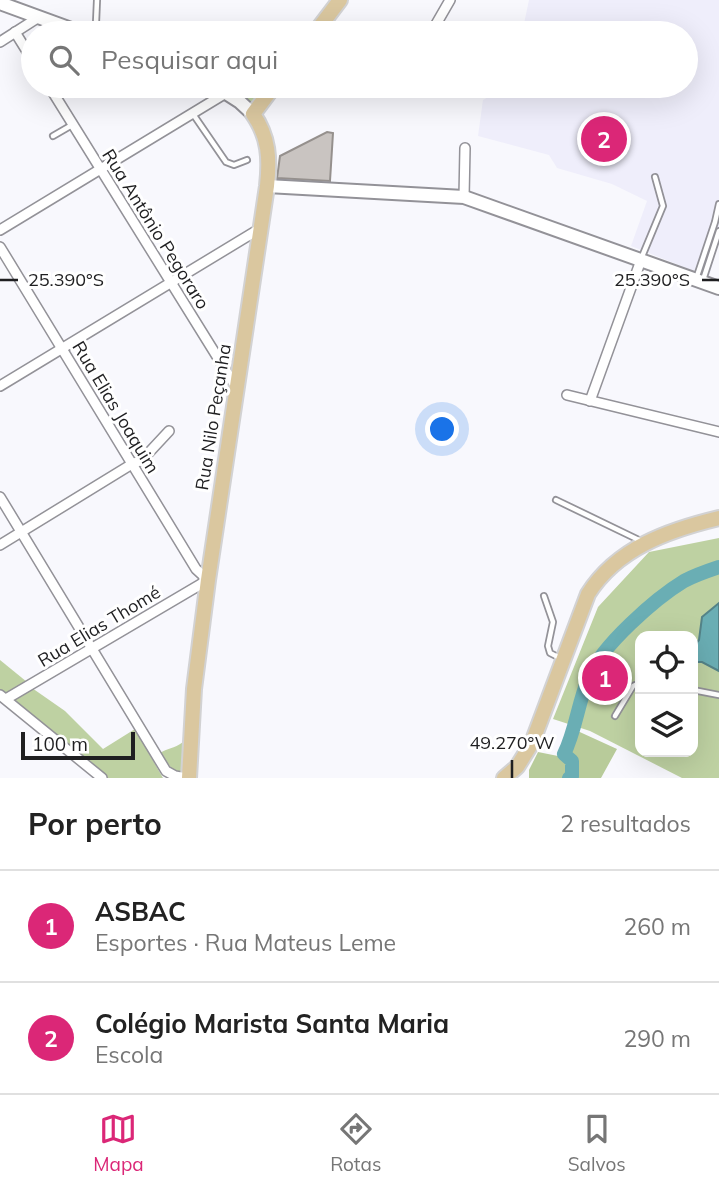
<!DOCTYPE html>
<html lang="pt">
<meta charset="utf-8">
<style>
body{margin:0;font-family:Mulish,sans-serif;background:#f6f6f6;color:#222}
.controls{position:absolute;right:21px;bottom:21px;display:grid;overflow:hidden;border-radius:14px;box-shadow:0 7px 28px #0002}
.controls button{width:63px;height:63px;display:grid;place-items:center;padding:0;border:0;border-bottom:2px solid #e0e0e0;background:#fff;color:#222;font:35px sans-serif}
.scale{position:absolute;left:21px;bottom:18px;width:114px;box-sizing:border-box;padding-left:7px;border:4px solid #1f1f21;border-top:0;font-size:19px;line-height:24px;white-space:nowrap;color:#1f1f21;-webkit-text-stroke:5px #fff;paint-order:stroke}
.you{position:absolute;left:443px;top:430px;width:24px;height:24px;margin:-18px;border:5px solid #fff;border-radius:50%;background:#1a73e8;box-shadow:0 0 0 10px #1a73e833}
.badge{display:grid;place-items:center;width:46px;height:46px;border-radius:50%;background:#db2777;color:#fff;font-size:23px;font-weight:700}
.pin{position:absolute;translate:-50% -50%;border:4px solid #fff;box-shadow:0 2px 7px #0006}
.list{margin:0;padding:0;list-style:none}
h2{display:flex;justify-content:space-between;align-items:center;height:91px;margin:0;padding:0 28px;font-size:30px}
h2 small{font-size:23px;font-weight:400;color:#767676}
.list li{display:grid;grid-template-columns:46px 1fr auto;gap:21px;align-items:center;box-sizing:border-box;height:112px;padding:0 28px;border-top:2px solid #e0e0e0}
.list b{display:block;font-size:26px;white-space:nowrap}
.list p{margin:0;font-size:23px;white-space:nowrap;color:#767676}
.list em{font-size:23px;font-style:normal;color:#767676}
.icon{flex:none;width:38px;height:38px;fill:none;stroke:currentColor;stroke-width:2;stroke-linecap:round;stroke-linejoin:round}
.map{position:relative;flex:none;width:719px;height:778px;overflow:hidden}
.search{position:absolute;background:#fff;box-shadow:0 7px 28px #0002;left:21px;right:21px;top:21px;height:77px;display:flex;align-items:center;gap:18px;box-sizing:border-box;padding:0 24px;border-radius:38px;color:#767676;font-size:26px}
.sheet{height:315px;background:#fff}
nav{display:flex;justify-content:space-around;align-items:center;box-sizing:border-box;height:98px;border-top:2px solid #e0e0e0;background:#fff;font-size:19px;color:#767676}
nav a{display:grid;justify-items:center;gap:4px}
nav .on{color:#db2777}
.map>svg:first-child{display:block}
</style>
<div class="map">
<svg width="719" height="778" viewBox="0 0 719 778">
<rect width="100%" height="100%" fill="#f8f8fd"/>
<polygon fill="#efeefb" points="529,0 719,0 719,240 709,277 631,246 647,201 612,184 557,168 549,155 478,136 483,100 506,86 686,86 686,33 522,33"/>
<g fill="#bed1a2" fill-rule="evenodd">
<polygon points="226,86 268,86 253,103"/>
<path d="M719 538V778H682L590 731 553 719 598 607 649 552ZM640 636H693V752H640Z"/>
<polygon points="0,660 27,682 6,694 0,690"/>
<polygon points="32,688 65,711 103,749 135,729 163,778 107,778 13,700"/>
<path d="M183 742 181 772 172 769 160 753C167 748 174 749 183 742Z"/>
</g>
<polygon fill="#b8cb9a" points="571,728 617,749 601,778 529,778 529,770 538,752 558,756"/>
<polygon fill="#6aaeb4" stroke="#548388" stroke-width="2" points="719,603 719,671 702,662 693,662 693,647 699,640 702,617"/>
<g fill="none" stroke-linecap="round" stroke-linejoin="round">
<path stroke="#6aaeb4" stroke-width="14" d="M569 778 572 776V761L564 754C576 730 578 702 589 677 601 646 656 598 684 581 695 575 707 571 719 567"/>
</g>
<polygon fill="#c9c4c1" stroke="#95908d" stroke-width="2" points="327,132 333,133 330,181 277,178 280,156"/>
<g fill="none" stroke-linecap="round" stroke-linejoin="round">
<defs>
<g id="lane">
<polyline points="93,33 96,23 97,0"/>
<polyline points="193,114 226,162 234,165 247,160"/>
<polyline points="53,136 72,125"/>
<polyline points="641,259 663,206 655,177"/>
<polyline points="697,276 715,222 719,204"/>
<polyline points="703,280 719,231"/>
<polyline points="556,500 643,542"/>
<polyline points="544,596 553,622 548,646 550,653 560,658"/>
<polyline points="693,690 719,695"/>
<polyline points="615,716 633,686 640,683"/>
</g>
<g id="street">
<polyline points="15,32 33,61"/>
<polyline points="431,33 450,0"/>
<polyline points="0,42 39,17"/>
<polyline points="49,86 236,387"/>
<polyline points="464,197 465,148"/>
<polyline points="0,230 226,93"/>
<polyline points="0,247 196,569 208,580 6,699"/>
<polyline points="0,386 261,228"/>
<polyline points="567,395 719,432"/>
<polyline points="590,401 641,260"/>
<polyline points="0,497 166,771 175,776 187,778"/>
<polyline points="0,545 132,464 142,460 169,431"/>
<polyline points="0,695 102,778"/>
</g>
<g id="secondary">
<polyline points="0,3 82,33"/>
<polyline points="215,86 240,102 253,114"/>
<polyline points="267,186 464,197 719,288"/>
</g>
<g id="primary">
<polyline points="315,33 340,0"/>
<path d="M189 778 194 689 208 580 267 186C270 159 269 137 253 114L274 86"/>
<path d="M504 778 517 767 532 743 588 594C617 548 669 530 719 518"/>
</g>
</defs>
<use href="#lane" stroke="#939298" stroke-width="8"/>
<use href="#street" stroke="#939298" stroke-width="12"/>
<use href="#secondary" stroke="#939298" stroke-width="16"/>
<use href="#primary" stroke="#d2d2d3" stroke-width="18"/>
<use href="#lane" stroke="#fff" stroke-width="4.5"/>
<use href="#street" stroke="#fff" stroke-width="9"/>
<use href="#secondary" stroke="#fff" stroke-width="12"/>
<use href="#primary" stroke="#dac79f" stroke-width="14"/>
</g>
<path fill="none" stroke="#1f1f21" stroke-width="2.5" d="M0 280H18M702 280H719M512 760V778"/>
<g text-anchor="middle" dominant-baseline="central" stroke-width="6" stroke-linejoin="round" paint-order="stroke">
<g font-size="18" fill="#1f1f21" stroke="#fff">
<text transform="translate(156 229) rotate(58)">Rua Antônio Pegoraro</text>
<text transform="translate(116 407) rotate(59)">Rua Elias Joaquim</text>
<text transform="translate(213 417) rotate(-81)">Rua Nilo Peçanha</text>
<text transform="translate(99 626) rotate(-31)">Rua Elias Thomé</text>
</g>
</g>
<g font-size="18" text-anchor="middle" fill="#1f1f21" stroke="#fff" stroke-width="6" stroke-linejoin="round" paint-order="stroke">
<text x="66" y="286">25.390°S</text>
<text x="652" y="286">25.390°S</text>
<text x="512" y="749">49.270°W</text>
</g>
</svg>
<div class="controls">
<button><svg class="icon" aria-label="locate" viewBox="0 0 24 24"><circle cx="12" cy="12" r="6"/><path d="M12 2v4M12 18v4M2 12h4M18 12h4"/></svg></button>
<button><svg class="icon" aria-label="layers" viewBox="0 0 24 24"><path d="M12 4l9 5-9 5-9-5zM3 14l9 5 9-5"/></svg></button>
</div>
<div class="scale">100 m</div>
<div class="you"></div>
<div class="pin badge" style="left:605px;top:678px">1</div>
<div class="pin badge" style="left:604px;top:139px">2</div>
<div class="search"><svg class="icon" aria-label="search" viewBox="0 0 24 24"><circle cx="10" cy="10" r="6"/><path d="M15 15l6 6"/></svg>Pesquisar aqui</div>
</div>
<section class="sheet">
<h2>Por perto<small>2 resultados</small></h2>
<ul class="list">
<li><span class="badge">1</span><div><b>ASBAC</b><p>Esportes · Rua Mateus Leme</p></div><em>260 m</em></li>
<li><span class="badge">2</span><div><b>Colégio Marista Santa Maria</b><p>Escola</p></div><em>290 m</em></li>
</ul>
</section>
<nav>
<a class="on"><svg class="icon" aria-label="map" viewBox="0 0 24 24"><path d="M3 6l6-2 6 2 6-2v14l-6 2-6-2-6 2zM9 4v14M15 6v14"/></svg>Mapa</a>
<a><svg class="icon" aria-label="directions" viewBox="0 0 24 24"><path d="M12 3l9 9-9 9-9-9zM9 14v-3h6M13 9l2 2-2 2"/></svg>Rotas</a>
<a><svg class="icon" aria-label="saved" viewBox="0 0 24 24"><path d="M7 4h10v16l-5-4-5 4z"/></svg>Salvos</a>
</nav>
